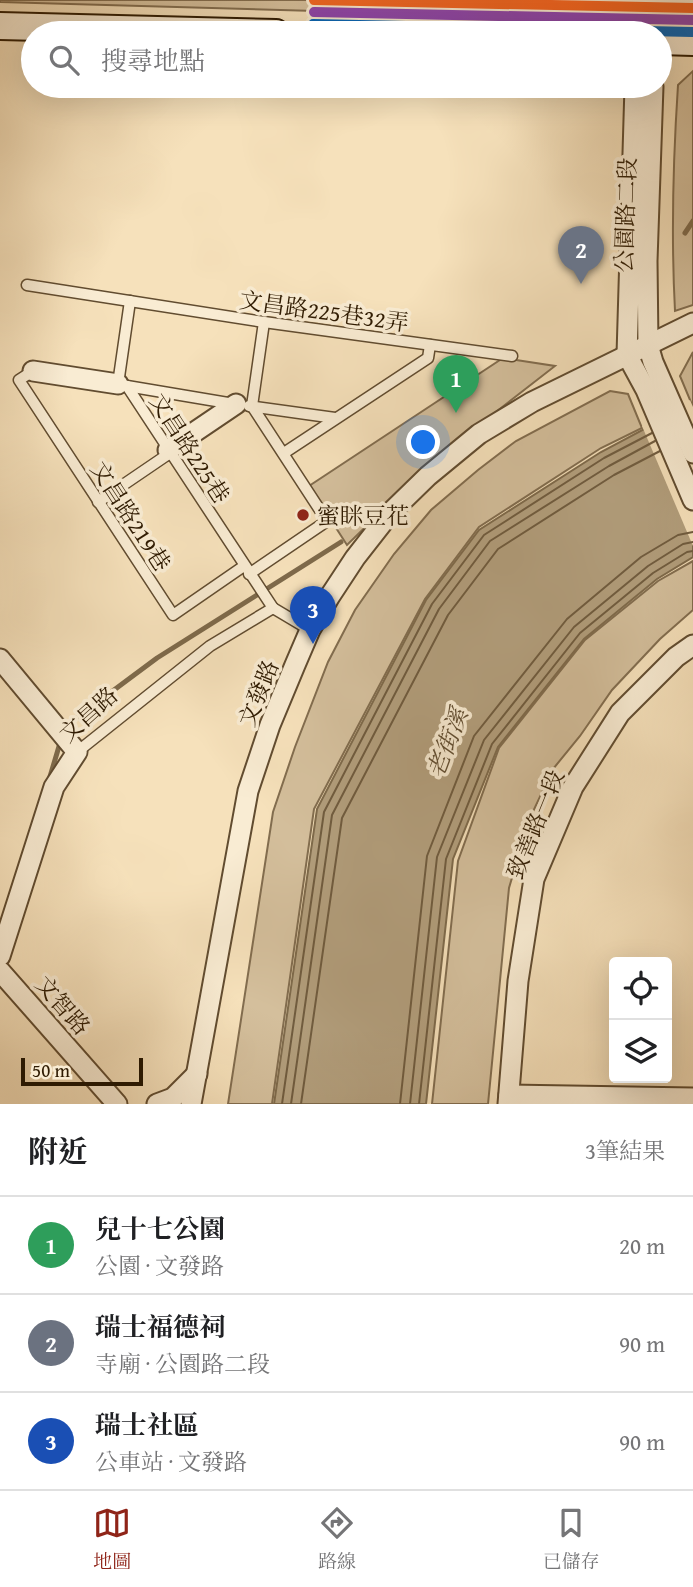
<!DOCTYPE html>
<html lang="zh-TW">
<meta charset="utf-8">
<style>
body{margin:0;font-family:"Gentium Book Plus","Noto Serif TC",serif;background:#f2f2f2;color:#202124}
.controls{position:absolute;right:21px;bottom:21px;display:grid;overflow:hidden;border-radius:7px;box-shadow:0 7px 28px #0002}
.controls button{width:63px;height:63px;display:grid;place-items:center;padding:0;border:0;border-bottom:2px solid #e0e0e0;background:#fff;color:#202124;font:35px sans-serif}
.scale{position:absolute;left:21px;bottom:18px;width:122px;box-sizing:border-box;padding-left:7px;border:4px solid #2f1b02;border-top:0;font-size:19px;line-height:24px;white-space:nowrap;color:#2f1b02;-webkit-text-stroke:5px #f9ecd3;paint-order:stroke}
.you{position:absolute;left:424px;top:443px;width:24px;height:24px;margin:-18px;border:5px solid #fff;border-radius:50%;background:#1a73e8;box-shadow:0 0 0 10px #1a73e833}
.badge{display:grid;place-items:center;width:46px;height:46px;border-radius:50%;background:#8f2418;color:#fff;font-size:23px;font-weight:700}
.pin{position:absolute;translate:-50% -58px;filter:drop-shadow(0 2px 4px #0008)}
.pin::after{content:'';position:absolute;top:37px;width:24px;height:21px;background:inherit;clip-path:polygon(0 0,100% 0,50% 100%)}
.list{margin:0;padding:0;list-style:none}
h2{display:flex;justify-content:space-between;align-items:center;height:91px;margin:0;padding:0 28px;font-size:30px}
h2 small{font-size:23px;font-weight:400;color:#757577}
.list li{display:grid;grid-template-columns:46px 1fr auto;gap:21px;align-items:center;box-sizing:border-box;height:98px;padding:0 28px;border-top:2px solid #e0e0e0}
.list b{display:block;font-size:26px;white-space:nowrap}
.list p{margin:0;font-size:23px;white-space:nowrap;color:#757577}
.list em{font-size:23px;font-style:normal;color:#757577}
.icon{flex:none;width:38px;height:38px;fill:none;stroke:currentColor;stroke-width:2;stroke-linecap:round;stroke-linejoin:round}
.map{position:relative;flex:none;width:693px;height:1104px;overflow:hidden}
.search{position:absolute;background:#fff;box-shadow:0 7px 28px #0002;left:21px;right:21px;top:21px;height:77px;display:flex;align-items:center;gap:18px;box-sizing:border-box;padding:0 24px;border-radius:38px;color:#757577;font-size:26px}
.sheet{height:385px;background:#fff}
nav{display:flex;justify-content:space-around;align-items:center;box-sizing:border-box;height:98px;border-top:2px solid #e0e0e0;background:#fff;font-size:19px;color:#757577}
nav a{display:grid;justify-items:center;gap:4px}
nav .on{color:#8f2418}
.map>svg:first-child{display:block}
</style>
<div class="map">
<svg width="693" height="1104" viewBox="0 0 693 1104">
<rect width="100%" height="100%" fill="#f6e1bb"/>
<filter id="stains"><feTurbulence type="fractalNoise" baseFrequency=".00286" numOctaves="4"/><feColorMatrix values="0 0 0 0 .2 0 0 0 0 .09 0 0 0 0 .02 0 0 0 .5 -.17"/></filter>
<radialGradient id="worn" r=".72"><stop offset=".6" stop-color="#630" stop-opacity="0"/><stop offset="1" stop-color="#630" stop-opacity=".3"/></radialGradient>
<g fill="#d4bf9c" stroke="#826d4f" stroke-width="2">
<polygon points="0,0 603,0 601,19 0,2"/>
<path d="M693 71V305L675 311C671 236 673 161 678 85Z"/>
<polygon points="693,352 693,407 680,376"/>
<polygon points="503,358 555,366 433,461 347,545 309,486"/>
<polygon points="610,391 628,394 642,428 601,448 479,527 425,599 314,809 272,1104 228,1104 273,812 295,747 328,662 355,610 394,554 431,510 478,470 516,441"/>
<polygon points="693,561 693,610 660,639 612,690 580,736 553,769 529,820 509,888 488,1104 432,1104 458,861 499,748 585,640 658,581"/>
</g>
<polygon fill="#b29e7c" stroke="#7e6a4b" stroke-width="2" points="693,403 693,557 657,579 584,639 498,747 453,859 426,1104 274,1104 317,809 426,600 479,530 601,452"/>
<polygon fill="#f6e1bb" points="690,400 693,407 693,546 642,426"/>
<g fill="none" stroke-linecap="round" stroke-linejoin="round">
<g stroke="#705c3f" stroke-width="2">
<polyline points="282,1104 324,812 432,604 484,535 604,458 652,433"/>
<polyline points="291,1104 332,815 439,609 490,541 609,466 655,441"/>
<polyline points="301,1104 342,818 448,615 498,549 614,475 660,451"/>
<polyline points="400,1104 427,856 474,736 567,619 641,557 678,535 693,532"/>
<polyline points="410,1104 437,857 484,740 574,627 648,566 683,544 693,542"/>
<polyline points="419,1104 446,859 492,744 580,633 653,573 687,552 693,551"/>
</g>
<g stroke="#7e6a4b" stroke-width="5">
<polyline points="685,233 693,221"/>
<polyline points="75,719 157,658 341,542"/>
<polyline points="49,780 60,743"/>
</g>
<defs>
<g id="lane">
<polyline points="27,285 264,322 512,356"/>
<polyline points="130,301 118,384 127,386 273,608"/>
<polyline points="33,371 19,380 173,615 244,566"/>
<polyline points="127,386 234,404"/>
<polyline points="249,406 335,418"/>
<polyline points="284,453 428,358 430,345"/>
<polyline points="98,502 170,453"/>
<polyline points="249,574 327,521 252,406 264,322"/>
<polyline points="77,752 210,646 273,608 310,630"/>
</g>
<g id="street">
<polyline points="637,33 638,0"/>
<polyline points="656,33 658,0"/>
<polyline points="653,86 647,261 648,345 653,362 693,453"/>
<polyline points="627,355 635,86"/>
<polyline points="627,355 646,390 693,500"/>
<polyline points="33,371 118,384"/>
<polyline points="168,450 236,404"/>
<polyline points="0,659 77,752 54,787 0,956"/>
<polyline points="0,971 117,1104"/>
<polyline points="509,1095 693,1098"/>
<polyline points="157,1104 173,1098 197,1074"/>
<polyline points="191,1104 248,791 270,725 295,665 310,630 330,596 355,558 391,512 428,476 479,434 532,402 693,323"/>
<polyline points="508,1104 518,981 534,879 573,787 620,713 676,657 693,645"/>
</g>
<g id="secondary">
<polyline points="0,26 276,33"/>
<polyline points="660,41 693,42"/>
</g>
</defs>
<use href="#lane" stroke="#614c30" stroke-width="13"/>
<use href="#street" stroke="#614c30" stroke-width="23"/>
<use href="#secondary" stroke="#2f1b02" stroke-width="30"/>
<use href="#lane" stroke="#f9ecd3" stroke-width="10"/>
<use href="#street" stroke="#f9ecd3" stroke-width="19"/>
<use href="#secondary" stroke="#f9ecd3" stroke-width="26"/>
<defs>
<polyline id="rail-1" points="314,0 693,8"/>
<polyline id="rail-2" points="314,12 693,20"/>
<polyline id="rail-3" points="313,24 692,32"/>
</defs>
<use href="#rail-1" stroke="#f9ecd3" stroke-width="16"/>
<use href="#rail-2" stroke="#f9ecd3" stroke-width="16"/>
<use href="#rail-3" stroke="#f9ecd3" stroke-width="16"/>
<use href="#rail-1" stroke="#f26522" stroke-width="10"/>
<use href="#rail-2" stroke="#8e44ad" stroke-width="10"/>
<use href="#rail-3" stroke="#0065bd" stroke-width="10"/>
</g>
<circle fill="#8f2418" stroke="#f9ecd3" stroke-width="2.5" cx="303" cy="515" r="7"/>
<g text-anchor="middle" dominant-baseline="central" stroke-width="7" stroke-linejoin="round" paint-order="stroke">
<g font-size="23" fill="#2f1b02" stroke="#f9ecd3">
<text transform="translate(625 215) rotate(-88)">公園路二段</text>
<text transform="translate(324 311) rotate(8)">文昌路225巷32弄</text>
<text transform="translate(190 448) rotate(57)">文昌路225巷</text>
<text transform="translate(131 516) rotate(57)">文昌路219巷</text>
<text transform="translate(258 693) rotate(-68)">文發路</text>
<text transform="translate(88 714) rotate(-42)">文昌路</text>
<text transform="translate(535 824) rotate(-68)">致善路一段</text>
<text transform="translate(63 1005) rotate(49)">文智路</text>
</g>
<g font-size="23" fill="#2f1b02" stroke="#f9ecd3" text-anchor="start">
<text x="317" y="515">蜜眯豆花</text>
</g>
<g font-size="24" font-style="italic" fill="#634f33" stroke="#f9ecd3">
<text transform="translate(447 743) rotate(-69)">老街溪</text>
</g>
</g>
<rect width="100%" height="100%" filter="url(#stains)"/>
<rect width="100%" height="100%" fill="url(#worn)"/>
</svg>
<div class="controls">
<button><svg class="icon" aria-label="locate" viewBox="0 0 24 24"><circle cx="12" cy="12" r="6"/><path d="M12 2v4M12 18v4M2 12h4M18 12h4"/></svg></button>
<button><svg class="icon" aria-label="layers" viewBox="0 0 24 24"><path d="M12 4l9 5-9 5-9-5zM3 14l9 5 9-5"/></svg></button>
</div>
<div class="scale">50 m</div>
<div class="you"></div>
<div class="pin badge" style="left:456px;top:413px;background:#2e9e5b">1</div>
<div class="pin badge" style="left:581px;top:284px;background:#6b7280">2</div>
<div class="pin badge" style="left:313px;top:644px;background:#1a4fb4">3</div>
<div class="search"><svg class="icon" aria-label="search" viewBox="0 0 24 24"><circle cx="10" cy="10" r="6"/><path d="M15 15l6 6"/></svg>搜尋地點</div>
</div>
<section class="sheet">
<h2>附近<small>3筆結果</small></h2>
<ul class="list">
<li><span class="badge" style="background:#2e9e5b">1</span><div><b>兒十七公園</b><p>公園 · 文發路</p></div><em>20 m</em></li>
<li><span class="badge" style="background:#6b7280">2</span><div><b>瑞士福德祠</b><p>寺廟 · 公園路二段</p></div><em>90 m</em></li>
<li><span class="badge" style="background:#1a4fb4">3</span><div><b>瑞士社區</b><p>公車站 · 文發路</p></div><em>90 m</em></li>
</ul>
</section>
<nav>
<a class="on"><svg class="icon" aria-label="map" viewBox="0 0 24 24"><path d="M3 6l6-2 6 2 6-2v14l-6 2-6-2-6 2zM9 4v14M15 6v14"/></svg>地圖</a>
<a><svg class="icon" aria-label="directions" viewBox="0 0 24 24"><path d="M12 3l9 9-9 9-9-9zM9 14v-3h6M13 9l2 2-2 2"/></svg>路線</a>
<a><svg class="icon" aria-label="saved" viewBox="0 0 24 24"><path d="M7 4h10v16l-5-4-5 4z"/></svg>已儲存</a>
</nav>
